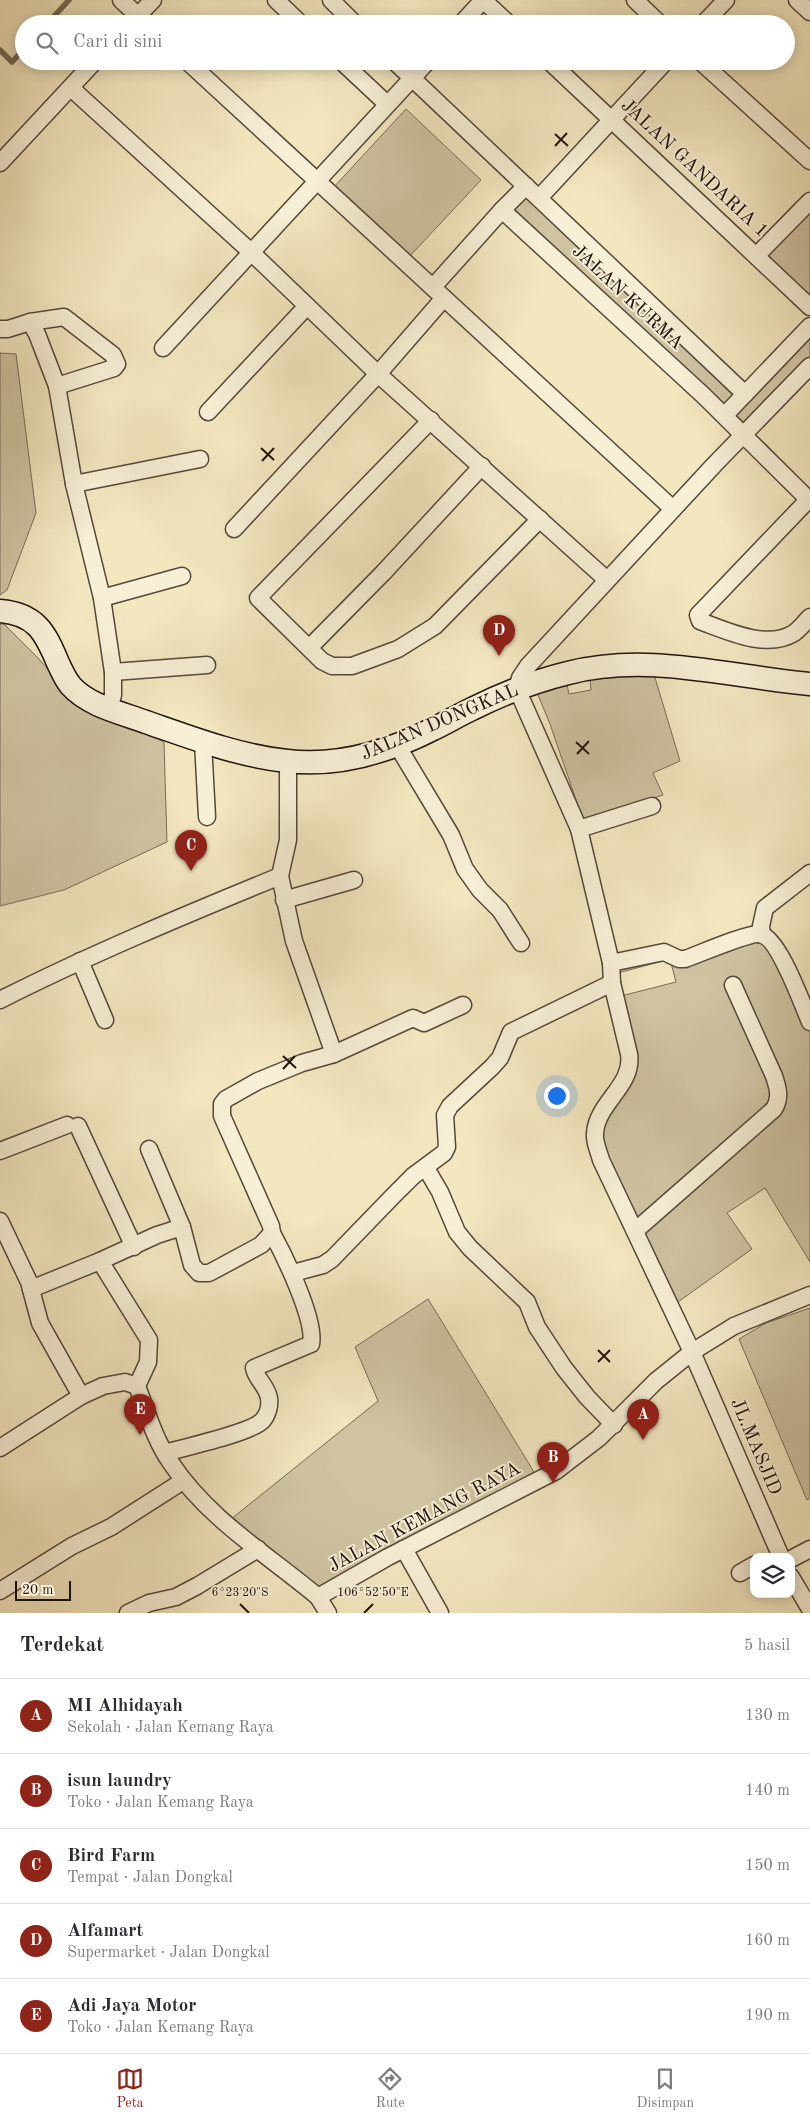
<!DOCTYPE html>
<html lang="id">
<meta charset="utf-8">
<style>
body{margin:0;font-family:"Old Standard TT",serif;background:#f2f2f3;color:#2b2b33}
.controls{position:absolute;right:15px;bottom:15px;display:grid;overflow:hidden;border-radius:10px;box-shadow:0 2px 12px #0003}
.controls button{width:45px;height:45px;display:grid;place-items:center;padding:0;border:0;border-bottom:1px solid #e1e1e2;background:#fff;color:#2b2b33;font:25px sans-serif}
.scale{position:absolute;left:15px;bottom:12px;width:56px;box-sizing:border-box;padding-left:5px;border:2px solid #21130d;border-top:0;font-size:14px;line-height:18px;white-space:nowrap;color:#21130d;-webkit-text-stroke:4px #f7efd6;paint-order:stroke}
.you{position:absolute;left:556px;top:1095px;width:18px;height:18px;margin:-12px;border:4px solid #fff;border-radius:50%;background:#1a73e8;box-shadow:0 0 0 8px #1a73e833}
.badge{display:grid;place-items:center;width:32px;height:32px;border-radius:50%;background:#8f2418;color:#fff;font-size:16px;font-weight:700}
.pin{position:absolute;translate:-50% -41px;filter:drop-shadow(0 1px 2px #0008)}
.pin::after{content:'';position:absolute;top:26px;width:18px;height:15px;background:inherit;clip-path:polygon(0 0,100% 0,50% 100%)}
.list{margin:0;padding:0;list-style:none}
h2{display:flex;justify-content:space-between;align-items:center;height:65px;margin:0;padding:0 20px;font-size:21px}
h2 small{font-size:16px;font-weight:400;color:#7c7c81}
.list li{display:grid;grid-template-columns:32px 1fr auto;gap:15px;align-items:center;box-sizing:border-box;height:75px;padding:0 20px;border-top:1px solid #e1e1e2}
.list b{display:block;font-size:19px;white-space:nowrap}
.list p{margin:0;font-size:16px;white-space:nowrap;color:#7c7c81}
.list em{font-size:16px;font-style:normal;color:#7c7c81}
.icon{flex:none;width:28px;height:28px;fill:none;stroke:currentColor;stroke-width:2;stroke-linecap:round;stroke-linejoin:round}
.map{position:relative;flex:none;width:810px;height:1613px;overflow:hidden}
.search{position:absolute;background:#fff;box-shadow:0 2px 12px #0003;left:15px;right:15px;top:15px;height:55px;display:flex;align-items:center;gap:12px;box-sizing:border-box;padding:0 18px;border-radius:28px;color:#7c7c81;font-size:19px}
.sheet{height:440px;background:#fff}
nav{display:flex;justify-content:space-around;align-items:center;box-sizing:border-box;height:70px;border-top:1px solid #e1e1e2;background:#fff;font-size:14px;color:#7c7c81}
nav a{display:grid;justify-items:center;gap:2px}
nav .on{color:#8f2418}
.map>svg:first-child{display:block}
</style>
<div class="map">
<svg width="810" height="1613" viewBox="0 0 810 1613">
<rect width="100%" height="100%" fill="#f3e7c0"/>
<filter id="stains"><feTurbulence type="fractalNoise" baseFrequency=".004" numOctaves="4"/><feColorMatrix values="0 0 0 0 .2 0 0 0 0 .09 0 0 0 0 .02 0 0 0 .5 -.17"/></filter>
<radialGradient id="worn" r=".72"><stop offset=".6" stop-color="#630" stop-opacity="0"/><stop offset="1" stop-color="#630" stop-opacity=".3"/></radialGradient>
<g fill="#cfc3a2" stroke="#786b58" fill-rule="evenodd">
<polygon points="406,109 481,180 409,257 334,187"/>
<polygon points="526,186 745,393 810,326 810,366 743,436 502,210"/>
<polygon points="810,208 810,295 768,256"/>
<polygon points="0,353 16,354 36,513 7,590 0,595"/>
<polygon points="0,624 4,624 38,658 78,704 164,742 167,842 64,890 0,906"/>
<polygon points="653,671 680,761 653,773 663,795 583,820 550,724 536,690 566,680 569,694 591,690 590,678"/>
<path d="M758 934 810 1022V1262L765 1188 727 1213 752 1249 671 1307 635 1231 596 1123 624 1081 611 963 671 954ZM670 959 676 982 621 996 618 973Z"/>
<polygon points="428,1299 539,1480 318,1597 226,1523 378,1401 355,1347"/>
<polygon points="810,1308 810,1498 807,1500 739,1339 766,1323"/>
</g>
<g fill="none" stroke-linecap="round" stroke-linejoin="round">
<g stroke="#746754" stroke-width="5.5">
<polyline points="47,24 69,0"/>
<polyline points="0,50 12,62 24,49"/>
</g>
<defs>
<g id="street">
<polyline points="121,0 147,24"/>
<polyline points="276,0 301,24"/>
<polyline points="331,0 355,24"/>
<polyline points="483,0 509,24"/>
<polyline points="635,0 660,24"/>
<polyline points="797,0 810,12"/>
<polyline points="130,24 153,0"/>
<polyline points="461,24 483,0"/>
<polyline points="703,24 726,0"/>
<polyline points="187,61 673,509"/>
<polyline points="341,61 387,104"/>
<polyline points="394,61 745,394"/>
<polyline points="549,61 810,307"/>
<polyline points="700,61 810,161"/>
<polyline points="71,88 251,252 378,374 607,580"/>
<polyline points="0,163 95,61"/>
<polyline points="539,198 666,61"/>
<polyline points="502,210 704,396 810,501"/>
<polyline points="757,255 810,201"/>
<polyline points="433,287 502,210 526,186"/>
<polyline points="30,322 64,317 113,355 117,364 114,368 57,386"/>
<polyline points="0,329 8,329 30,322 37,334 57,386 74,484 102,598 113,672 113,695 109,709"/>
<polyline points="163,348 428,61"/>
<polyline points="208,412 307,306"/>
<polyline points="725,415 810,326"/>
<polyline points="431,420 258,598 322,661 332,666 352,666 398,649 435,626 540,519"/>
<polyline points="74,484 200,459"/>
<path d="M810 498 698 615 700 621C727 631 767 650 794 633 800 629 805 622 810 617"/>
<polyline points="234,529 378,374 444,298"/>
<polyline points="102,598 182,576"/>
<polyline points="309,648 383,573 482,466"/>
<polyline points="113,672 207,665"/>
<polyline points="203,742 207,817"/>
<polyline points="397,745 451,835 465,869 480,890 500,910 521,943"/>
<polyline points="579,829 652,806"/>
<polyline points="280,876 294,941 334,1054"/>
<polyline points="284,900 354,880"/>
<polyline points="762,935 761,926 765,908 810,873"/>
<polyline points="80,961 105,1020"/>
<path d="M611 963 664 952 679 959H685C699 954 748 933 759 934 778 935 803 1006 810 1022"/>
<path d="M0 1000C91 954 185 915 280 876L288 840V762"/>
<polyline points="78,1126 134,1247"/>
<polyline points="149,1149 182,1227"/>
<polyline points="0,1151 67,1125"/>
<polyline points="426,1168 440,1192 457,1232 470,1248 527,1302 537,1327 564,1368 587,1397 614,1425"/>
<polyline points="0,1221 29,1282 40,1323 81,1396"/>
<path d="M635 1231 774 1109C781 1098 778 1088 774 1076L733 985"/>
<polyline points="100,1261 157,1235 182,1227 192,1265 199,1273 209,1273 261,1245 272,1233 271,1226 222,1116 222,1104 226,1099 258,1081 302,1063 334,1054 413,1018 424,1023 463,1005"/>
<polyline points="293,1273 323,1265 332,1259 394,1195 413,1176 444,1153 447,1147 445,1115 450,1106 492,1067 500,1058 511,1032 612,983"/>
<polyline points="31,1289 100,1261 149,1340 148,1362 137,1386"/>
<path d="M0 1448 81 1396 103 1386 125 1382 137 1386C147 1412 155 1441 171 1463 208 1519 268 1555 318 1597L328 1613"/>
<path d="M165 1453C185 1447 252 1433 263 1420 268 1414 270 1405 269 1398 267 1386 256 1379 254 1368L311 1344C316 1320 284 1255 272 1233"/>
<polyline points="404,1549 440,1613"/>
<path d="M781 1557 692 1352 601 1160C599 1152 594 1142 595 1134 596 1103 634 1086 629 1054L612 983 611 963 579 829 517 689 520 678 528 666 714 465 810 366"/>
<polyline points="791,1559 810,1549"/>
<polyline points="740,1573 754,1565"/>
<polyline points="791,1577 810,1609"/>
<polyline points="0,1591 72,1546 111,1527 183,1481"/>
<polyline points="318,1597 388,1557 556,1471 599,1438 656,1381 692,1352 734,1326 810,1295"/>
<polyline points="128,1613 149,1603 176,1597 197,1586 258,1549"/>
</g>
<path id="secondary" d="M0 611C36 614 45 632 58 663 62 671 65 679 71 686 89 706 122 713 146 722 192 738 239 756 287 761 338 767 388 752 433 729 446 723 459 715 472 709 502 694 535 681 568 673 649 652 729 677 810 684"/>
</defs>
<use href="#street" stroke="#56483a" stroke-width="19"/>
<use href="#secondary" stroke="#21130d" stroke-width="25"/>
<use href="#street" stroke="#f7efd6" stroke-width="16"/>
<use href="#secondary" stroke="#f7efd6" stroke-width="22"/>
</g>
<path fill="none" stroke="#21130d" stroke-width="2" d="M555 134 568 146M555 146 567 133M261 448 274 460M262 461 274 448M576 742 589 754M577 754 589 741M283 1056 296 1068M283 1069 295 1056M598 1350 610 1362M598 1362 610 1350M240 1604 249 1613M364 1613 373 1604"/>
<g text-anchor="middle" dominant-baseline="central" stroke-width="4" stroke-linejoin="round" paint-order="stroke">
<g font-size="19" fill="#21130d" stroke="#f7efd6">
<text transform="translate(694 169) rotate(43)">JALAN GANDARIA 1</text>
<text transform="translate(627 298) rotate(43)">JALAN KURMA</text>
<text transform="translate(440 723) rotate(-23)">JALAN DONGKAL</text>
<text transform="translate(755 1447) rotate(67)">JL.MASJID</text>
<text transform="translate(425 1518) rotate(-28)">JALAN KEMANG RAYA</text>
</g>
</g>
<g font-size="12" text-anchor="middle" fill="#21130d" stroke="#f7efd6" stroke-width="4" stroke-linejoin="round" paint-order="stroke">
<text x="373" y="1596">106°52'50"E</text>
<text x="240" y="1596">6°23'20"S</text>
</g>
<rect width="100%" height="100%" filter="url(#stains)"/>
<rect width="100%" height="100%" fill="url(#worn)"/>
</svg>
<div class="controls">
<button><svg class="icon" aria-label="layers" viewBox="0 0 24 24"><path d="M12 4l9 5-9 5-9-5zM3 14l9 5 9-5"/></svg></button>
</div>
<div class="scale">20 m</div>
<div class="you"></div>
<div class="pin badge" style="left:643px;top:1440px">A</div>
<div class="pin badge" style="left:553px;top:1483px">B</div>
<div class="pin badge" style="left:191px;top:871px">C</div>
<div class="pin badge" style="left:499px;top:656px">D</div>
<div class="pin badge" style="left:140px;top:1435px">E</div>
<div class="search"><svg class="icon" aria-label="search" viewBox="0 0 24 24"><circle cx="10" cy="10" r="6"/><path d="M15 15l6 6"/></svg>Cari di sini</div>
</div>
<section class="sheet">
<h2>Terdekat<small>5 hasil</small></h2>
<ul class="list">
<li><span class="badge">A</span><div><b>MI Alhidayah</b><p>Sekolah · Jalan Kemang Raya</p></div><em>130 m</em></li>
<li><span class="badge">B</span><div><b>isun laundry</b><p>Toko · Jalan Kemang Raya</p></div><em>140 m</em></li>
<li><span class="badge">C</span><div><b>Bird Farm</b><p>Tempat · Jalan Dongkal</p></div><em>150 m</em></li>
<li><span class="badge">D</span><div><b>Alfamart</b><p>Supermarket · Jalan Dongkal</p></div><em>160 m</em></li>
<li><span class="badge">E</span><div><b>Adi Jaya Motor</b><p>Toko · Jalan Kemang Raya</p></div><em>190 m</em></li>
</ul>
</section>
<nav>
<a class="on"><svg class="icon" aria-label="map" viewBox="0 0 24 24"><path d="M3 6l6-2 6 2 6-2v14l-6 2-6-2-6 2zM9 4v14M15 6v14"/></svg>Peta</a>
<a><svg class="icon" aria-label="directions" viewBox="0 0 24 24"><path d="M12 3l9 9-9 9-9-9zM9 14v-3h6M13 9l2 2-2 2"/></svg>Rute</a>
<a><svg class="icon" aria-label="saved" viewBox="0 0 24 24"><path d="M7 4h10v16l-5-4-5 4z"/></svg>Disimpan</a>
</nav>
